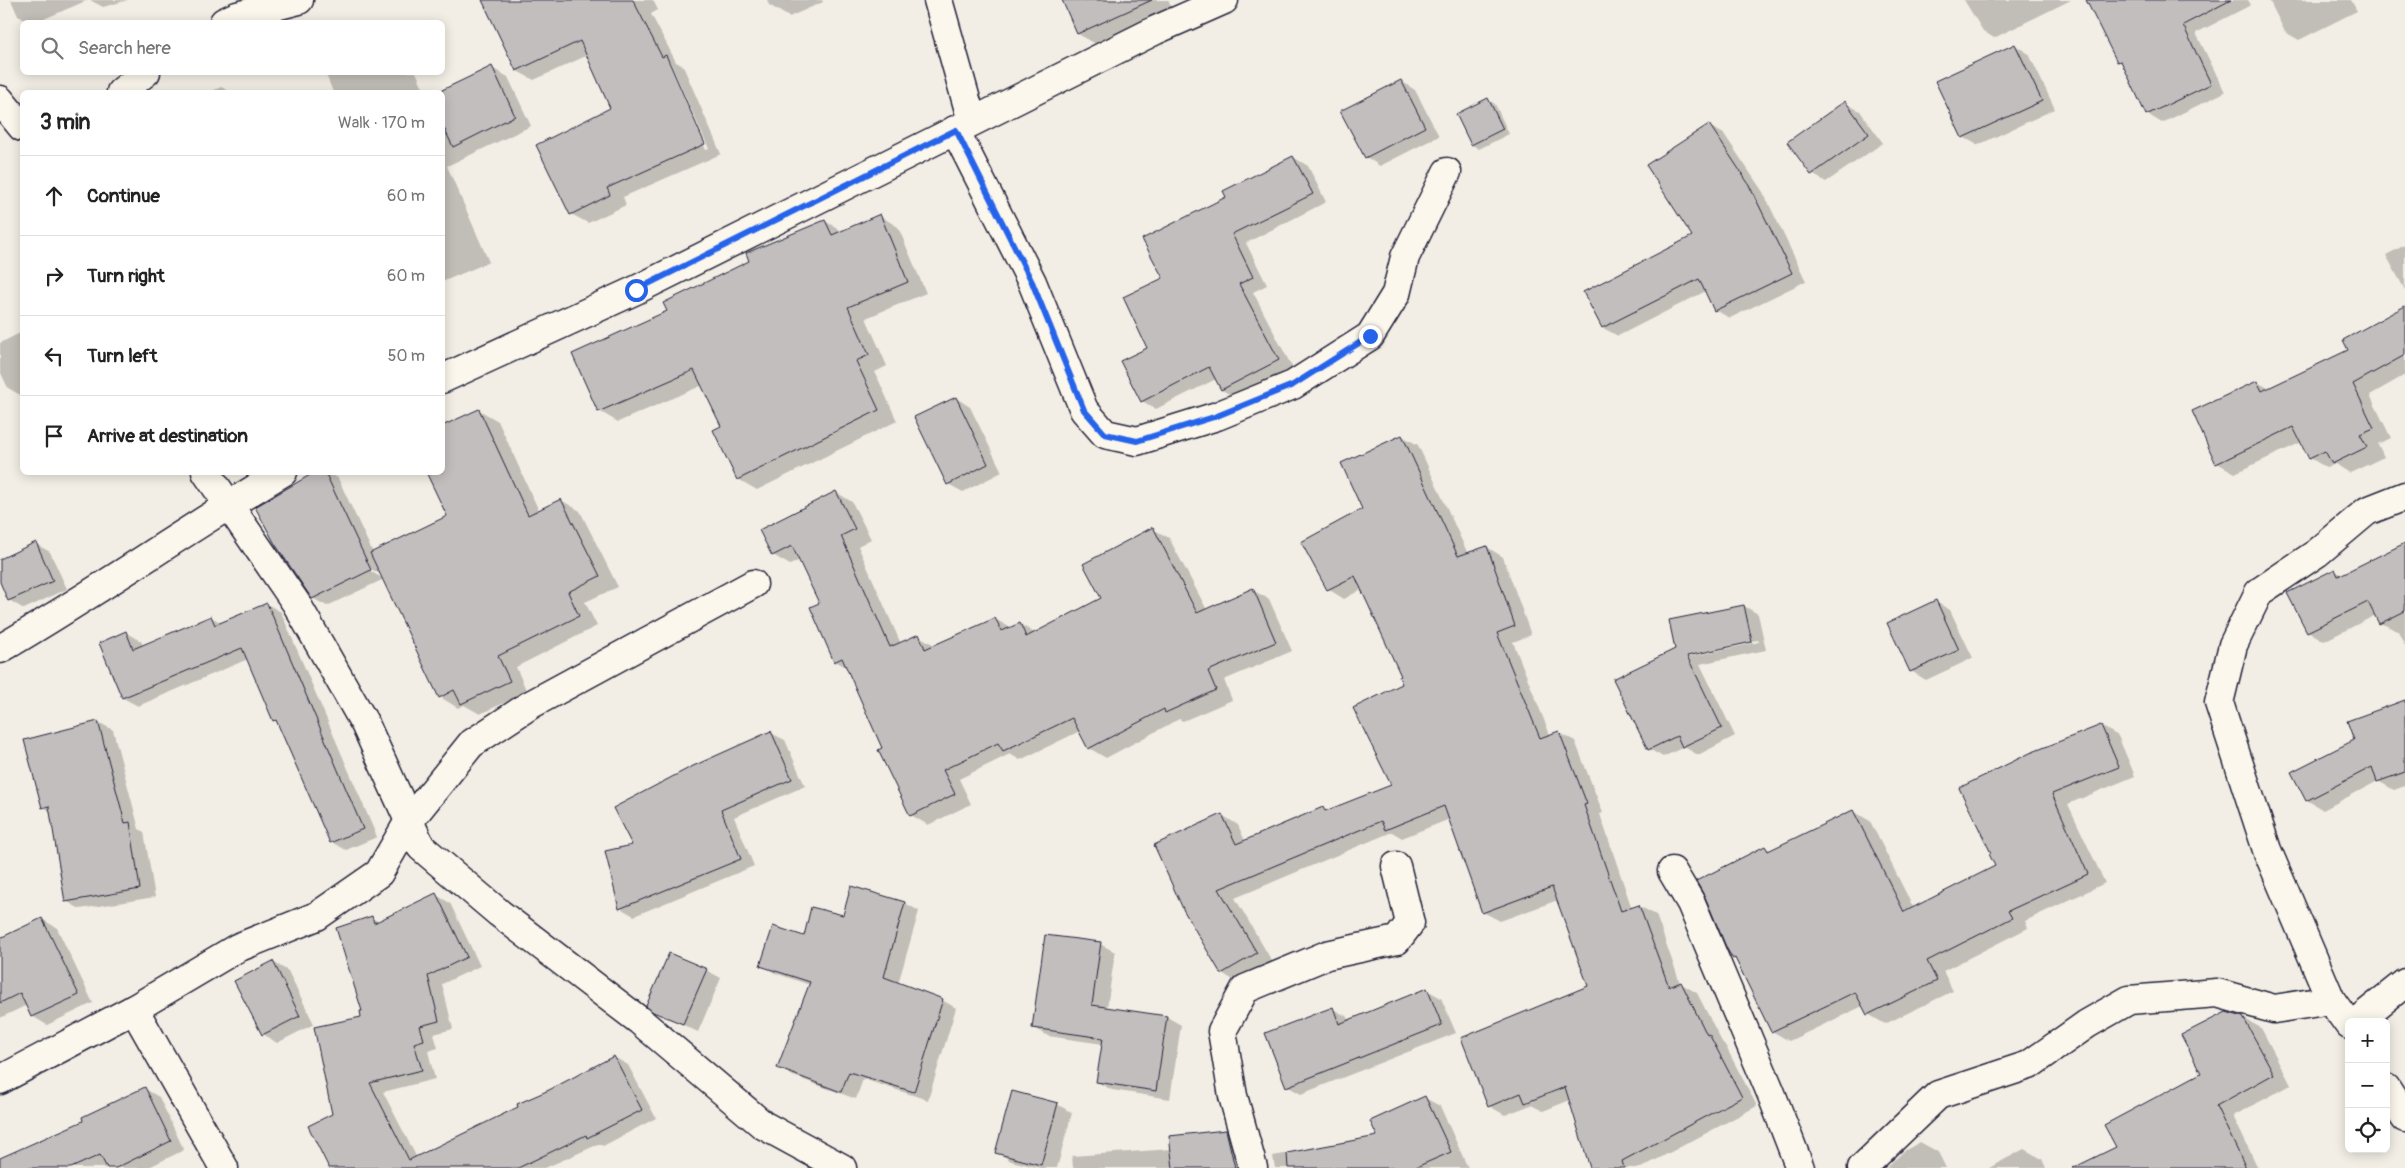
<!DOCTYPE html>
<meta charset="utf-8">
<style>
body{margin:0;font-family:Pangolin,sans-serif;background:#f6f6f6;color:#222}
.controls{position:absolute;right:15px;bottom:15px;display:grid;overflow:hidden;border-radius:8px;box-shadow:0 2px 12px #0003}
.controls button{width:45px;height:45px;display:grid;place-items:center;padding:0;border:0;border-bottom:1px solid #e0e0e0;background:#fff;color:#222;font:25px sans-serif}
.stop{position:absolute;width:15px;height:15px;margin:-11px;border:4px solid #2563eb;border-radius:50%;background:#fff}
.stop.end{background:#2563eb;border-color:#fff;box-shadow:0 1px 5px #0008}
.list{margin:0;padding:0;list-style:none}
h2{display:flex;justify-content:space-between;align-items:center;height:65px;margin:0;padding:0 20px;font-size:21px}
h2 small{font-size:16px;font-weight:400;color:#767676}
.list li{display:grid;grid-template-columns:32px 1fr auto;gap:15px;align-items:center;box-sizing:border-box;height:80px;padding:0 20px;border-top:1px solid #e0e0e0}
.list b{display:block;font-size:19px;white-space:nowrap}
.list em{font-size:16px;font-style:normal;color:#767676}
.icon{flex:none;width:28px;height:28px;fill:none;stroke:currentColor;stroke-width:2;stroke-linecap:round;stroke-linejoin:round}
.map{position:relative;flex:none;width:2405px;height:1168px;overflow:hidden}
.search{position:absolute;background:#fff;box-shadow:0 2px 12px #0003;left:20px;top:20px;width:425px;height:55px;display:flex;align-items:center;gap:12px;box-sizing:border-box;padding:0 18px;border-radius:8px;color:#767676;font-size:19px}
.panel{position:absolute;background:#fff;box-shadow:0 2px 12px #0003;left:20px;top:90px;width:425px;height:385px;border-radius:8px}
.map>svg:first-child{display:block}
</style>
<div class="map">
<svg width="2405" height="1168" viewBox="0 0 2405 1168">
<rect width="100%" height="100%" fill="#f2eee5"/>
<filter id="ink" filterUnits="userSpaceOnUse"><feTurbulence type="fractalNoise" baseFrequency=".02" numOctaves="2"/><feDisplacementMap in="SourceGraphic" scale="10" xChannelSelector="R" yChannelSelector="G"/><feConvolveMatrix kernelMatrix="1 2 1 2 8 2 1 2 1" color-interpolation-filters="sRGB"/></filter>
<g filter="url(#ink)">
<g fill="#0003" fill-rule="evenodd">
<polygon points="11,0 88,0 37,22 29,22 18,16"/>
<polygon points="90,0 128,0 103,7"/>
<path d="M483 0H653L658 10 651 14 676 62 683 66 721 154 623 197 626 205 588 223 571 214 612 109 588 55 534 80 517 71ZM666 60H669L709 149 706 150Z"/>
<polygon points="767,0 822,0 823,2 789,17 769,5"/>
<polygon points="1063,0 1168,0 1172,9 1096,44 1078,34"/>
<polygon points="1964,0 2071,0 1994,38 1983,31"/>
<polygon points="2087,0 2248,0 2251,5 2196,33 2225,92 2162,123 2147,114 2124,64 2118,61"/>
<polygon points="2269,0 2351,0 2357,11 2299,40 2285,32"/>
<polygon points="2015,45 2029,54 2055,109 1978,145 1963,137"/>
<polygon points="492,68 508,77 531,126 447,166 489,262 442,282 442,92 439,92"/>
<polygon points="325,72 416,72 425,92 333,92"/>
<polygon points="1401,81 1415,90 1439,136 1380,166 1366,157"/>
<polygon points="221,87 231,92 210,92"/>
<polygon points="1488,100 1495,104 1509,134 1479,149 1472,145 1458,115"/>
<polygon points="1845,103 1860,111 1883,143 1826,182 1812,174"/>
<polygon points="1709,126 1724,134 1763,192 1806,281 1730,318 1715,310 1706,291 1618,336 1603,328 1585,292 1694,236"/>
<polygon points="1293,157 1308,166 1326,202 1246,243 1267,285 1253,292 1293,369 1236,398 1222,390 1216,379 1156,409 1142,401 1148,348 1164,279"/>
<polygon points="880,216 898,227 926,293 866,318 887,366 875,372 897,421 757,490 738,479 723,427 703,385 618,422 599,411 668,312 751,262 825,221 843,232"/>
<polygon points="2405,245 2405,290 2386,255"/>
<polygon points="2405,309 2405,375 2370,395 2391,438 2378,444 2384,457 2350,473 2335,464 2327,468 2310,458 2302,442 2235,473 2217,463 2257,382 2270,389 2350,351"/>
<polygon points="22,332 22,396 8,388 0,371 0,343"/>
<polygon points="956,398 970,407 1002,472 963,492 948,484"/>
<path d="M479 410 498 421 539 511 561 500 580 511 618 587 585 602 597 626 516 667 527 692 480 714 464 705 458 708 440 697 384 579 327 606 312 598 318 472H328L338 478 373 553 448 517 442 472ZM366 566 382 575V578L365 568Z"/>
<polygon points="1402,436 1418,445 1468,554 1487,547 1503,557 1531,635 1513,642 1550,735 1558,732 1575,741 1603,813 1600,814 1632,909 1639,906 1656,915 1680,983 1697,993 1722,1042 1725,1045 1757,1106 1641,1168 1591,1168 1570,1100 1543,1111 1531,1105 1505,1115 1489,1106 1589,987 1558,900 1500,921 1483,912 1450,819 1402,838 1392,832 1235,898 1273,963 1238,983 1222,973 1185,911 1222,815 1238,825 1245,841 1322,808 1328,811 1393,785 1403,677 1362,589 1344,599 1328,589 1303,542 1364,510"/>
<polygon points="836,492 852,502 871,539 858,546 901,644 919,636 936,646 995,619 1011,628 1020,624 1036,634 1103,599 1153,529 1169,538 1207,610 1252,590 1269,599 1292,651 1224,680 1232,700 1183,721 1179,719 1106,758 1089,748 1080,731 1020,760 1010,754 959,779 971,804 928,825 911,815 848,668 835,661 821,604 800,560 790,565 773,555"/>
<polygon points="36,544 50,552 67,589 24,609 9,600 0,579 0,560"/>
<polygon points="2405,544 2405,646 2398,631 2380,623 2376,615 2324,641 2308,631 2289,593 2335,571 2343,575"/>
<polygon points="1936,602 1950,610 1973,658 1926,680 1911,671"/>
<polygon points="267,604 281,612 377,837 346,850 331,842 279,723 274,720 248,659 138,706 123,698 100,643 126,633 141,641 143,646 211,617 222,623"/>
<path d="M1744 606 1758 614 1766 650 1700 664 1735 736 1698 755 1684 747 1663 757 1649 749 1676 649ZM1758 640 1759 642 1688 657V654Z"/>
<polygon points="2405,701 2405,786 2394,790 2378,781 2323,810 2307,800 2356,741"/>
<polygon points="98,722 113,730 139,829 144,832 155,897 80,909 66,901 51,812 44,807"/>
<polygon points="2101,726 2118,736 2135,776 2068,804 2105,883 2025,921 2028,928 1943,971 1953,991 1885,1024 1868,1014 1863,1006 1789,1041 1772,1031 1737,961 1734,958 1765,847 1772,851 1853,811 1870,821 1914,909 1996,867"/>
<polygon points="771,733 785,740 805,786 734,817 754,866 634,916 620,908 634,846"/>
<polygon points="852,888 905,903 919,911 898,984 942,1000 956,1008 928,1100 863,1079 856,1099 793,1076 779,1068 810,985 775,973 761,965 805,937 844,916"/>
<polygon points="436,895 450,903 480,966 442,984 453,1029 434,1034 438,1048 428,1051 435,1079 383,1092 417,1158 520,1108 614,1057 628,1065 656,1118 603,1146 599,1144 545,1168 331,1168 333,1114 363,1018 372,918 379,922"/>
<polygon points="42,919 57,928 93,1003 47,1025 32,1016 27,1005 0,1018 0,939"/>
<polygon points="1100,944 1115,952 1107,1008 1167,1017 1181,1025 1170,1099 1112,1090 1097,1082 1103,1044 1048,1036 1033,1027"/>
<polygon points="273,962 288,971 314,1024 277,1043 263,1034"/>
<polygon points="706,970 721,978 698,1032 654,1011"/>
<polygon points="1427,990 1441,998 1456,1033 1301,1094 1287,1086 1333,1009 1348,1017 1349,1021"/>
<polygon points="2243,1018 2261,1028 2291,1085 2233,1116 2258,1168 2075,1168 2118,1147 2203,1073"/>
<polygon points="145,1089 159,1097 184,1150 147,1168 19,1168 85,1121"/>
<polygon points="1425,1098 1440,1106 1468,1168 1275,1168 1273,1156 1379,1137"/>
<polygon points="1057,1104 1072,1113 1057,1168 1040,1168 1011,1161 997,1152"/>
<polygon points="1226,1131 1241,1139 1248,1168 1073,1168 1072,1156 1172,1149"/>
<polygon points="1920,1142 1938,1152 1946,1168 1886,1168 1904,1151"/>
<polygon points="2024,1149 2042,1159 2046,1168 1989,1168"/>
</g>
<g fill="#c2bebe" stroke="#22223b">
<polygon points="482,0 633,0 662,57 666,55 705,144 607,188 610,195 570,215 536,145 610,108 580,41 516,71"/>
<polygon points="1062,0 1152,0 1077,34"/>
<polygon points="2086,0 2231,0 2183,25 2211,84 2146,115 2121,61 2117,62"/>
<polygon points="2015,44 2042,101 1962,138 1935,81"/>
<polygon points="492,66 515,116 453,147 442,124 442,90"/>
<polygon points="1401,80 1425,127 1365,158 1340,111"/>
<polygon points="1488,98 1503,129 1471,145 1456,114"/>
<polygon points="1845,101 1869,134 1811,175 1787,142"/>
<polygon points="1709,124 1748,183 1792,273 1714,311 1699,279 1602,328 1583,292 1692,236 1646,165"/>
<polygon points="1293,156 1313,194 1232,234 1253,277 1239,284 1279,360 1221,390 1209,367 1141,402 1120,361 1147,348 1123,297 1163,278 1142,239 1226,197 1223,191"/>
<polygon points="880,214 908,282 848,307 869,355 856,361 879,410 737,480 713,430 721,426 694,370 598,412 572,354 667,311 663,303 749,261 746,253 825,220 832,235"/>
<polygon points="2405,306 2405,355 2353,384 2374,428 2360,434 2367,447 2332,464 2325,451 2309,459 2293,427 2216,464 2192,411 2257,381 2262,391 2348,350 2343,340"/>
<polygon points="956,397 988,464 947,485 914,417"/>
<polygon points="479,409 528,515 561,499 600,576 568,592 579,616 498,656 510,681 461,704 454,690 439,698 370,553 447,516 426,472 442,472 442,426"/>
<polygon points="1402,435 1458,556 1487,546 1515,626 1497,633 1540,738 1559,731 1587,804 1584,805 1621,911 1639,905 1669,987 1681,982 1707,1035 1709,1034 1742,1097 1622,1161 1624,1168 1590,1168 1565,1087 1525,1103 1521,1093 1488,1107 1461,1038 1588,986 1552,887 1482,913 1444,806 1385,830 1381,821 1219,889 1257,953 1221,974 1184,911 1154,845 1222,814 1236,844 1323,807 1325,811 1391,785 1353,708 1402,684 1399,677 1401,676 1355,576 1327,590 1301,542 1362,509 1341,463"/>
<polygon points="315,472 325,472 371,570 312,599 275,544 255,507"/>
<polygon points="836,491 855,529 841,536 890,647 919,634 925,649 995,618 1002,631 1020,623 1026,637 1101,598 1083,564 1153,527 1197,613 1253,588 1276,642 1208,671 1216,690 1165,713 1164,709 1088,749 1072,718 1003,751 998,743 943,770 955,794 910,816 878,750 882,748 842,658 834,662 810,607 819,603 792,546 772,556 759,530"/>
<polygon points="36,542 53,581 8,601 0,582 0,559"/>
<polygon points="2405,543 2405,611 2379,624 2368,602 2307,632 2287,593 2335,569 2338,576"/>
<polygon points="1936,600 1959,650 1910,672 1887,623"/>
<polygon points="267,603 363,829 330,843 276,720 273,721 242,648 122,698 99,643 126,631 133,649 211,616 215,625"/>
<polygon points="1744,605 1752,642 1687,656 1722,728 1682,747 1677,736 1648,750 1613,679 1675,649 1669,620"/>
<polygon points="2405,700 2405,772 2377,782 2372,767 2306,801 2291,772 2354,740 2347,721"/>
<polygon points="98,721 125,823 130,822 140,889 65,902 49,806 42,808 24,740"/>
<polygon points="2101,725 2119,767 2052,794 2088,874 2008,911 2012,918 1927,961 1937,981 1867,1015 1855,992 1771,1032 1735,958 1733,959 1727,949 1705,897 1696,881 1765,846 1768,851 1853,810 1904,912 1995,866 1989,854 1991,853 1959,788 2030,753"/>
<polygon points="771,731 792,779 721,810 741,859 619,909 605,851 632,845 613,808 691,767"/>
<polygon points="851,886 905,902 884,977 943,999 914,1092 849,1072 841,1092 777,1068 810,982 760,966 773,926 804,936 811,907 843,915"/>
<polygon points="436,893 467,957 428,976 439,1021 420,1026 424,1040 414,1043 422,1070 370,1083 409,1160 518,1107 517,1104 549,1090 614,1056 642,1110 587,1138 586,1135 518,1168 329,1168 308,1126 332,1114 314,1027 361,1017 360,1011 362,1011 336,928 372,916 374,923"/>
<polygon points="42,918 79,995 31,1017 20,993 0,1003 0,938"/>
<polygon points="1045,935 1101,942 1092,1005 1167,1016 1156,1091 1096,1082 1103,1038 1032,1028"/>
<polygon points="669,953 707,969 683,1024 653,1012 646,1006"/>
<polygon points="273,961 300,1016 262,1035 234,981"/>
<polygon points="1427,988 1442,1025 1286,1087 1265,1033 1333,1007 1339,1024"/>
<polygon points="2226,1012 2243,1017 2274,1074 2216,1106 2246,1168 2073,1168 2116,1147 2104,1125 2201,1073 2181,1035"/>
<polygon points="145,1087 171,1141 116,1168 107,1168 100,1155 71,1168 0,1168 0,1158 83,1121 82,1117"/>
<polygon points="1012,1091 1058,1103 1041,1165 995,1153"/>
<polygon points="1425,1096 1451,1152 1414,1168 1288,1168 1287,1153 1377,1136 1370,1121"/>
<polygon points="1226,1130 1235,1168 1173,1168 1169,1136"/>
</g>
<g fill="none" stroke-linecap="round" stroke-linejoin="round">
<defs>
<g id="street">
<polyline points="938,0 972,121"/>
<polyline points="224,22 237,16 299,0"/>
<polyline points="121,92 146,72"/>
<polyline points="0,100 22,127"/>
<polyline points="955,130 1032,282 1084,410 1105,434 1137,441 1217,416 1293,385 1370,336 1396,294 1405,257 1447,172"/>
<polyline points="442,379 636,290 1156,30 1224,0"/>
<polyline points="206,472 296,603 365,724 421,847 499,913 640,1021 763,1125 842,1168"/>
<path d="M0 649C96 593 187 529 283 472"/>
<polyline points="1672,871 1691,903 1771,1093 1800,1168"/>
<polyline points="134,1009 224,1168"/>
<polyline points="2356,1022 2405,983"/>
<polyline points="2349,1025 2331,1000 2267,850 2219,703 2233,645 2259,592 2317,553 2367,511 2405,496"/>
<polyline points="0,1080 134,1009 237,948 317,916 379,873 409,821 471,744 530,705 753,584"/>
<polyline points="2386,1088 2405,1118"/>
<polyline points="1253,1168 1233,1096 1222,1031 1245,989 1327,955 1397,940 1410,923 1396,866"/>
<polyline points="1862,1168 1938,1095 2029,1065 2087,1024 2129,1000 2217,993 2274,1009 2331,1000"/>
</g>
</defs>
<use href="#street" stroke="#22223b" stroke-width="31"/>
<use href="#street" stroke="#fbf7ec" stroke-width="28"/>
</g>
</g>
<g fill="none" stroke-linecap="round" stroke-linejoin="round" filter="url(#ink)">
<polyline stroke="#2563eb" stroke-width="6" points="636,290 956,130 1032,282 1084,410 1105,434 1137,441 1217,416 1293,385 1370,336"/>
</g>
</svg>
<div class="controls">
<button>+</button>
<button>−</button>
<button><svg class="icon" aria-label="locate" viewBox="0 0 24 24"><circle cx="12" cy="12" r="6"/><path d="M12 2v4M12 18v4M2 12h4M18 12h4"/></svg></button>
</div>
<div class="stop" style="left:636px;top:290px"></div>
<div class="stop end" style="left:1370px;top:336px"></div>
<div class="search"><svg class="icon" aria-label="search" viewBox="0 0 24 24"><circle cx="10" cy="10" r="6"/><path d="M15 15l6 6"/></svg>Search here</div>
<section class="panel">
<h2>3 min<small>Walk · 170 m</small></h2>
<ul class="list">
<li><svg class="icon" aria-label="ahead" viewBox="0 0 24 24"><path d="M12 20V5M6 11l6-6 6 6"/></svg><div><b>Continue</b></div><em>60 m</em></li>
<li><svg class="icon" aria-label="right" viewBox="0 0 24 24"><path d="M7 20v-9h11M14 6l5 5-5 5"/></svg><div><b>Turn right</b></div><em>60 m</em></li>
<li><svg class="icon" aria-label="left" viewBox="0 0 24 24"><path d="M17 20v-9H6M10 6l-5 5 5 5"/></svg><div><b>Turn left</b></div><em>50 m</em></li>
<li><svg class="icon" aria-label="arrive" viewBox="0 0 24 24"><path d="M6 21V4h12l-3 4 3 4H6"/></svg><div><b>Arrive at destination</b></div></li>
</ul>
</section>
</div>
